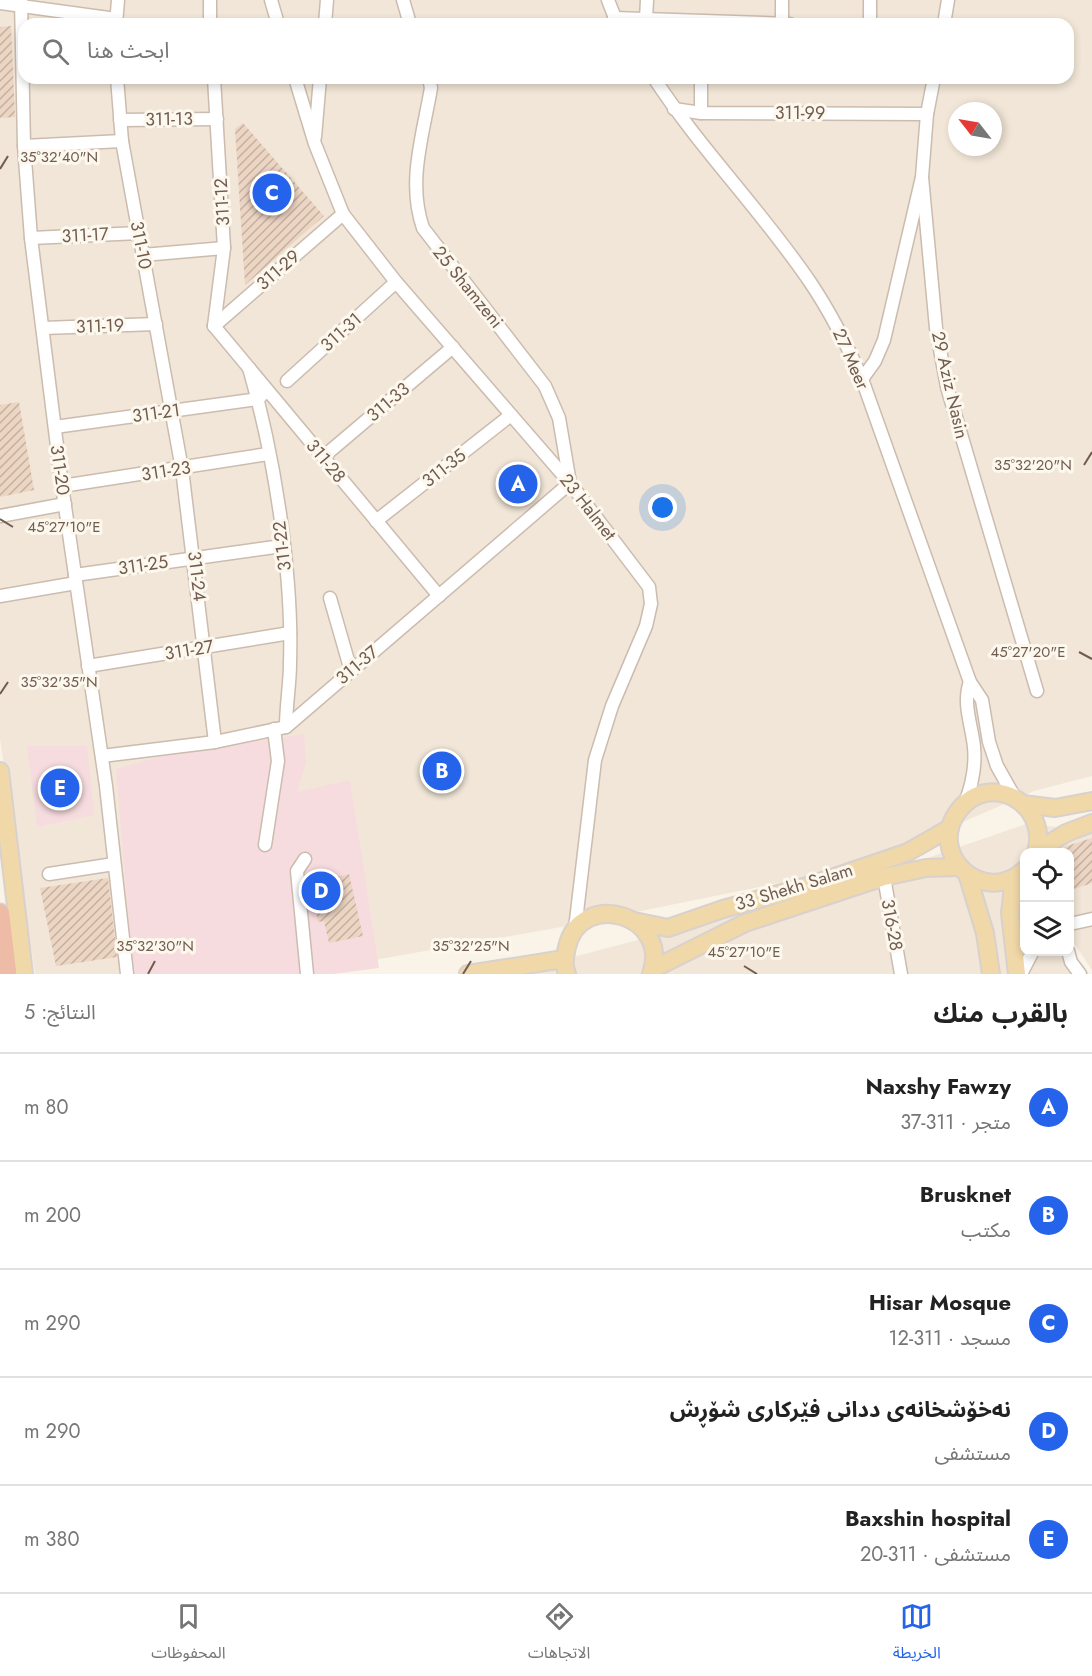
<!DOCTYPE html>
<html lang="ar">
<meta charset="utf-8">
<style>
body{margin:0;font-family:Jost,"Noto Sans Arabic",sans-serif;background:#f2f2f2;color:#222;direction:rtl}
.controls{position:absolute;right:18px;bottom:18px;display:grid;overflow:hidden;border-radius:12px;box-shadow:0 3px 9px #0003}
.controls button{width:54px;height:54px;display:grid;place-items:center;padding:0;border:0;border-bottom:2px solid #e0e0e0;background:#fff;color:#222;font:30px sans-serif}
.compass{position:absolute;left:948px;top:102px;width:54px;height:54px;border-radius:50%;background:#fff;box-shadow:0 3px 9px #0003;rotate:301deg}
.you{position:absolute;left:663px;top:508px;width:21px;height:21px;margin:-15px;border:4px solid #fff;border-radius:50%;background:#1a73e8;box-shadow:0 0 0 9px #1a73e833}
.badge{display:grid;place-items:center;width:39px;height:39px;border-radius:50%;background:#2563eb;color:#fff;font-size:20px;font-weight:700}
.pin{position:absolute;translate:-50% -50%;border:3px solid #fff;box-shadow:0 2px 6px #0006}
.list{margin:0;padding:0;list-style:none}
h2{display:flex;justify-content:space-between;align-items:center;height:78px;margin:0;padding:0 24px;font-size:26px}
h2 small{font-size:20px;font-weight:400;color:#767676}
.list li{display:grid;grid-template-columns:39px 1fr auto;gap:18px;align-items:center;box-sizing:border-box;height:108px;padding:0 24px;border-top:2px solid #e0e0e0}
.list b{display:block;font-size:22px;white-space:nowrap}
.list p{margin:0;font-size:20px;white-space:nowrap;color:#767676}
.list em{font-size:20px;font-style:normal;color:#767676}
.icon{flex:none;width:33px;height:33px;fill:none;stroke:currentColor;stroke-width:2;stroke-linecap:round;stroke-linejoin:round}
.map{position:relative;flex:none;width:1092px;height:974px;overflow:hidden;direction:ltr}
.search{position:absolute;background:#fff;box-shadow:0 3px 9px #0003;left:18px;right:18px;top:18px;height:66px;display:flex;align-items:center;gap:15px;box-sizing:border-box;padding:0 21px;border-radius:18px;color:#767676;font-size:22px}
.sheet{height:618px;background:#fff}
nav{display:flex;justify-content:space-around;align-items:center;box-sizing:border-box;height:84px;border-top:2px solid #e0e0e0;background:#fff;font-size:16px;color:#767676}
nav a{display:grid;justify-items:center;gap:3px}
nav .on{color:#2563eb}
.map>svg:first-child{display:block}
</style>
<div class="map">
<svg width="1092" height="974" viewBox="0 0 1092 974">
<defs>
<pattern id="building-hatch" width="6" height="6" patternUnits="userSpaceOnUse" patternTransform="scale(1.5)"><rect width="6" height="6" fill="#edd5c3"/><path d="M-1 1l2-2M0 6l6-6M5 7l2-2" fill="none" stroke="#c4b0a1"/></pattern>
</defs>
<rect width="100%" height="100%" fill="#faf4e8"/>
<g fill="#f1e6d7" fill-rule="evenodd">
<path d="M0 0H1092V776L1034 791 862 866 567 926 295 974H35L0 739ZM24 24H1068V78H24ZM957 111H993V147H957Z"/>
<polygon points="1092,823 1092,970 1070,937 1070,852 1036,852 1028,830 1032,852 1024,852 1024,951 1070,951 1070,947 1088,974 509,974 653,936 756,903 919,861 1026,824 1069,828"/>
</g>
<g fill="#f7dcdf">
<polygon points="304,734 306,762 297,792 350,780 379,968 333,974 133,974 116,769 162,756"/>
<polygon points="27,746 87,746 94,815 37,827"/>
</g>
<g fill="url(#building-hatch)">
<polygon points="11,26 15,117 0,118 0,27"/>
<polygon points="243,123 324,216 245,285 235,129"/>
<polygon points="19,402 34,490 0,497 0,405"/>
<polygon points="1092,838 1092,883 1071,890 1070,852 1065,852 1064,847"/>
<polygon points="349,874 363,936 329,943 324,921 318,922 310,883"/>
<polygon points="108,878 117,957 56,966 40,888"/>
</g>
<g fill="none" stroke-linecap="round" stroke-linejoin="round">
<defs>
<g id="minor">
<polyline points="21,0 24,146 31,238 62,486 106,786 127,974"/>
<polyline points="271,0 278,24"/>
<polyline points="403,0 410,24"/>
<polyline points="608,0 617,23"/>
<polyline points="870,0 870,24"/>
<polyline points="0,3 116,19"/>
<polyline points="614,18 790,24"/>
<polyline points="646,19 647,0"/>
<polyline points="116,24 118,0"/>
<polyline points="210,24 210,0"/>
<polyline points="325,24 327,0"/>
<polyline points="782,24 782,0"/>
<polyline points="944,24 948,0"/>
<polyline points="117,78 122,141 182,469 215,742"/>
<polyline points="295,78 315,144 343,214 396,282 570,483 649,587 651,604 646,626 612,706 595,760 575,929"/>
<path d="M654 78C701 150 762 211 810 282 831 313 847 345 862 379L970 682 982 700 989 742 997 766 1015 798"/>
<polyline points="674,109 701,113 927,114"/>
<polyline points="701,113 701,78"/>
<polyline points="120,120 217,119"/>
<polyline points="315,137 320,78"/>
<polyline points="24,146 122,141"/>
<polyline points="922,177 936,328 947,387 1037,691"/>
<polyline points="31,238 139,233"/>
<polyline points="143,255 224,248"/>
<polyline points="214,326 439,596"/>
<polyline points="214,326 224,248 214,78"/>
<polyline points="214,326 343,214"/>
<polyline points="43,328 156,324"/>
<path d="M249 368C274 454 293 573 290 663 290 684 286 705 286 727"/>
<polyline points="862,379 875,361 884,340 922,177 927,114 934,78"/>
<polyline points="287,381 396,282"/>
<polyline points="55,427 258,399 263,394"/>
<polyline points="323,457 453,347"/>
<polyline points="62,486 268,454"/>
<polyline points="0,516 65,504"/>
<polyline points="376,521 511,415"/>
<polyline points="75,575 282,546"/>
<polyline points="0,596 76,583"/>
<polyline points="330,598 351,671"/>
<polyline points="88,666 290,633"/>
<path d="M102 756 215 742 286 727 570 483 559 418 545 386 423 228C407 182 423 135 431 88L429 78"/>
<path d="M965 803C972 785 976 767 974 747 972 726 962 703 970 682"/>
<polyline points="265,845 278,761 274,729"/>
<polyline points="305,859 297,871 307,974"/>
<polyline points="49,874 114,864"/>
<polyline points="884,877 901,974"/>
<polyline points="1070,924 1092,919"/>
<polyline points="1068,951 1071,962 1080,974"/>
<polyline points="1021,974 1033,951"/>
</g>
<g id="major">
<polyline points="0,771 24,974"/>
<polyline points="1023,804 1055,808 1092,801"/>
<polyline points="1037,851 1066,833 1092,823"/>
<path d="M1024 870C983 908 925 853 959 810 990 770 1050 804 1036 852"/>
<polyline points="968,877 985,933 991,974"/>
<polyline points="1014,878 1010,913 1017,974"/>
<polyline points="634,921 668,928 723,909 811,885 908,852 950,828"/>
<polyline points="653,969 745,923 884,877 926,868 960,867"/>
<polyline points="468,974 564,959"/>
<path d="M567 974C563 964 565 957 567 947 581 888 672 915 651 974"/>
</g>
<polyline id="highway" points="0,913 7,971"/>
</defs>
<use href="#minor" stroke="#cbbcaf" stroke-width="15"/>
<use href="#major" stroke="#d8d1ce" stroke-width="20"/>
<use href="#highway" stroke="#d8d1ce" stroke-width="21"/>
<use href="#minor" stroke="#fff" stroke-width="12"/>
<use href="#major" stroke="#f1d8a8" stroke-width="16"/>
<use href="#highway" stroke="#edbba6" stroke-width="18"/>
</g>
<path fill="none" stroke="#725c4f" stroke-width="2" d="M0 169 8 156M1084 465 1092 452M0 519 13 527M1079 652 1092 659M0 694 8 682M744 966 757 974M148 974 155 961M463 974 471 961"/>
<g text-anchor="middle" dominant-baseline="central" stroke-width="6" stroke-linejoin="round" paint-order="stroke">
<g font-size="18" fill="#725c4f" stroke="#fdf8ee">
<text x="800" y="113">311-99</text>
<text transform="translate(169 119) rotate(-1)">311-13</text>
<text transform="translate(222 202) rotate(-93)">311-12</text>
<text transform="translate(85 235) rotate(-3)">311-17</text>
<text transform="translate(141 245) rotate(79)">311-10</text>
<text transform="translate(278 270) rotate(-41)">311-29</text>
<text transform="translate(468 287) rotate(51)">25 Shamzeni</text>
<text transform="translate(100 326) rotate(-2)">311-19</text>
<text transform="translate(341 332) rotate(-42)">311-31</text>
<text transform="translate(851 359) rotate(66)">27 Meer</text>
<text transform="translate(950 385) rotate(77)">29 Aziz Nasin</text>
<text transform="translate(388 402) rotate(-40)">311-33</text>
<text transform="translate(156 413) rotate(-8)">311-21</text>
<text transform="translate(326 461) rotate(50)">311-28</text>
<text transform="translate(444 468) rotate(-38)">311-35</text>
<text transform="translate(60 470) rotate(82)">311-20</text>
<text transform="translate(166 471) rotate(-9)">311-23</text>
<text transform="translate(588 507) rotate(52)">23 Halmet</text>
<text transform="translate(282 546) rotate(-97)">311-22</text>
<text transform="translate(143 565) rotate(-8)">311-25</text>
<text transform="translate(197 576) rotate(83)">311-24</text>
<text transform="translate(189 650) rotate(-9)">311-27</text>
<text transform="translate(357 665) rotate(-40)">311-37</text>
<text transform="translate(794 887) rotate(-17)">33 Shekh Salam</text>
<text transform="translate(892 925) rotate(80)">316-28</text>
</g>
</g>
<g font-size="15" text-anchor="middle" fill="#725c4f" stroke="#fdf8ee" stroke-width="6" stroke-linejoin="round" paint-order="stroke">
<text x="59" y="162">35°32'40"N</text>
<text x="1033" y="470">35°32'20"N</text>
<text x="64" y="532">45°27'10"E</text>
<text x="1028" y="657">45°27'20"E</text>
<text x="59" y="687">35°32'35"N</text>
<text x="155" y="951">35°32'30"N</text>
<text x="471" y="951">35°32'25"N</text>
<text x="744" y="957">45°27'10"E</text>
</g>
</svg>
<div class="controls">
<button><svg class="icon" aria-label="locate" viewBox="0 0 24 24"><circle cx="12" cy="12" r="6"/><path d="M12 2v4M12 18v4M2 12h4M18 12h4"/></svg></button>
<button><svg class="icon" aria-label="layers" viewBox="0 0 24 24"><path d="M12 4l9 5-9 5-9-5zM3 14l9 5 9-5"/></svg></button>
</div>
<svg class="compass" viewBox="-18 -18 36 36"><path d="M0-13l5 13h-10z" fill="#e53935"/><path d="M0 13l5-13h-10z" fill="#767676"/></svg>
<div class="you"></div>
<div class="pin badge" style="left:518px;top:484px">A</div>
<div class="pin badge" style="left:442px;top:771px">B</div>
<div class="pin badge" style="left:272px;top:193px">C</div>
<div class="pin badge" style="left:321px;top:891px">D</div>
<div class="pin badge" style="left:60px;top:788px">E</div>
<div class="search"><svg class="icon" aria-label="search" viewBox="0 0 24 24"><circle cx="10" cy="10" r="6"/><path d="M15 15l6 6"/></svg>ابحث هنا</div>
</div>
<section class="sheet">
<h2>بالقرب منك<small>النتائج: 5</small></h2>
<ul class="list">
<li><span class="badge">A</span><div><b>Naxshy Fawzy</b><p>متجر · 311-37</p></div><em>80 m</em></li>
<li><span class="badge">B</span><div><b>Brusknet</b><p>مكتب</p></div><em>200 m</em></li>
<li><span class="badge">C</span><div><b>Hisar Mosque</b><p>مسجد · 311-12</p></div><em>290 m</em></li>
<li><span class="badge">D</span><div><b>نەخۆشخانەی ددانی فێرکاری شۆڕش</b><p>مستشفى</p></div><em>290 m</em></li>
<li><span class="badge">E</span><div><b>Baxshin hospital</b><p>مستشفى · 311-20</p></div><em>380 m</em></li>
</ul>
</section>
<nav>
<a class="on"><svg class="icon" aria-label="map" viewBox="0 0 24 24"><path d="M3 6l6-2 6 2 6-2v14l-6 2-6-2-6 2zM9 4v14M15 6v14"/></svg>الخريطة</a>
<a><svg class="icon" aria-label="directions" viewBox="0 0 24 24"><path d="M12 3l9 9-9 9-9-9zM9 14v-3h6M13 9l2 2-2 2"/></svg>الاتجاهات</a>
<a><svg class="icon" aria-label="saved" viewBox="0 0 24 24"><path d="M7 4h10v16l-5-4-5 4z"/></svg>المحفوظات</a>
</nav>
